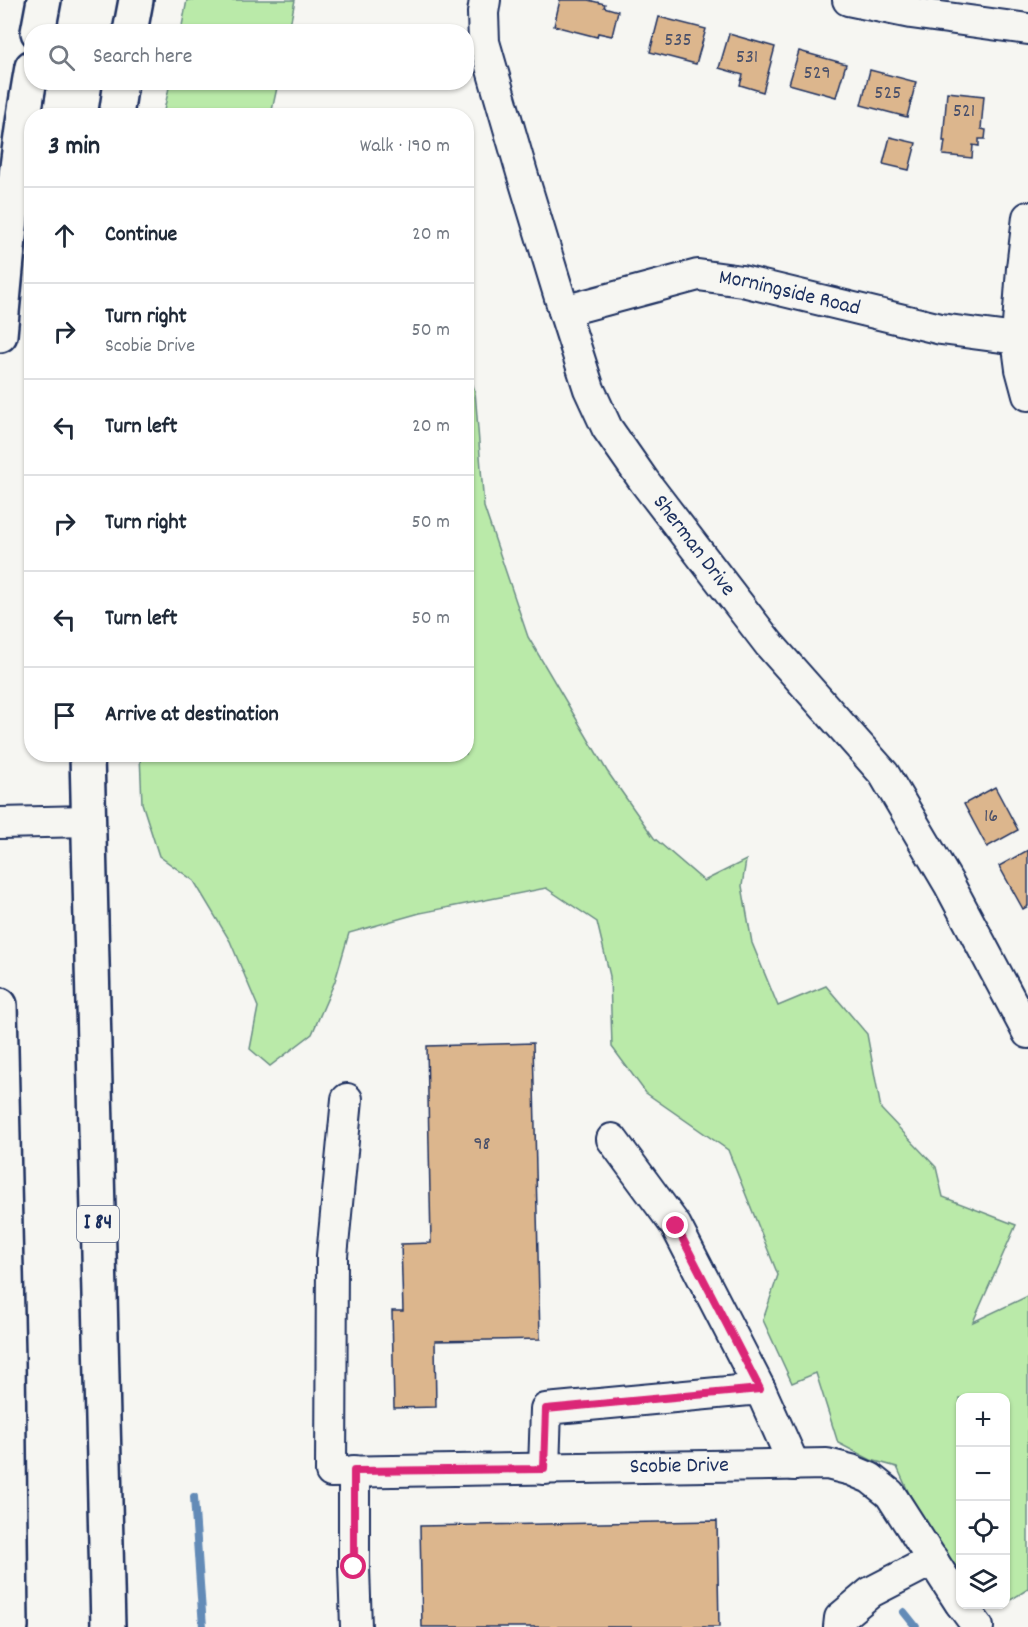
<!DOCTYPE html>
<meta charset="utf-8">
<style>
body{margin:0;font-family:Dekko,sans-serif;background:#f2f2f3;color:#1f2937}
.controls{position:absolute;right:18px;bottom:18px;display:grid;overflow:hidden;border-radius:12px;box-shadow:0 2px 4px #0004}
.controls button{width:54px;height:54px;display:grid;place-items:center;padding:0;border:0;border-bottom:2px solid #e0e1e3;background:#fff;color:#1f2937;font:30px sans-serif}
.stop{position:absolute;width:18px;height:18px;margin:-14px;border:4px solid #db2777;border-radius:50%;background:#fff}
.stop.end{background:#db2777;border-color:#fff;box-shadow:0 2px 6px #0008}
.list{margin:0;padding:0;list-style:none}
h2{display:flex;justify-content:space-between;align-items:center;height:78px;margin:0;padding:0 24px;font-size:26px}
h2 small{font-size:20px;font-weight:400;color:#747a83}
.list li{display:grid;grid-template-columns:39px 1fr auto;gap:18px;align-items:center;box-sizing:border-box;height:96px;padding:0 24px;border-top:2px solid #e0e1e3}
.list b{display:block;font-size:22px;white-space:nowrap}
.list p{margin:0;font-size:20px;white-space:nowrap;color:#747a83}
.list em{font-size:20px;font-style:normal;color:#747a83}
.icon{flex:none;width:33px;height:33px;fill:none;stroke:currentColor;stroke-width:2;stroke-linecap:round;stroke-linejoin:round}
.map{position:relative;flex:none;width:1028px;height:1627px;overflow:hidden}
.search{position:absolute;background:#fff;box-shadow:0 2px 4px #0004;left:24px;top:24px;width:450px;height:66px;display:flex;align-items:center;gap:15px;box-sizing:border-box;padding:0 21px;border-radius:24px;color:#747a83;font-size:22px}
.panel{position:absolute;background:#fff;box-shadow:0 2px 4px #0004;left:24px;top:108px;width:450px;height:654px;border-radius:24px}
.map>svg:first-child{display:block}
</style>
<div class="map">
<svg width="1028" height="1627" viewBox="0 0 1028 1627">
<rect width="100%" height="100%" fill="#f6f6f2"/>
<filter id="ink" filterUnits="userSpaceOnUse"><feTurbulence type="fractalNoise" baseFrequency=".0167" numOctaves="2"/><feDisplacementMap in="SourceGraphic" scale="12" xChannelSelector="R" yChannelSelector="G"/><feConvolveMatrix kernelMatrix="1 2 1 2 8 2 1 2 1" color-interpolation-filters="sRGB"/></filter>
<g filter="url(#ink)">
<g fill="#baeaa9" stroke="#6a8c84" stroke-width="1.5">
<polygon points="187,0 295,0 289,31 181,31"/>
<polygon points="170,83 170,82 278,83 271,115 163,115"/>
<polygon points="467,370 475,391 484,507 528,637 607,771 654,838 704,881 746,860 742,886 752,943 778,1006 826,986 867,1034 881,1109 936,1167 943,1197 1016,1225 973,1322 1028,1296 1028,1589 1006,1603 1006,1398 960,1398 960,1576 916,1509 897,1467 871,1460 838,1443 816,1373 792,1383 763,1320 778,1275 728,1150 646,1093 612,1047 610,976 597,922 546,888 420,913 349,933 335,981 312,1034 270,1066 250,1049 258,1007 230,941 194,881 159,856 142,803 140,755 466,754"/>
</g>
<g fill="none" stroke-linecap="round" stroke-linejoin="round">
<g stroke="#648bb7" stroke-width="8">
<polyline points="194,1497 203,1627"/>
<polyline points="904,1612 916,1627"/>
</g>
</g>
<g fill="#dcb68d" stroke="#1b2f5e" stroke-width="1.5">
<polygon points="560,0 588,0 605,4 604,7 618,11 612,36 598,33 597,37 554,26"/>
<polygon points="659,17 706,29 696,64 650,52"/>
<polygon points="729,34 775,47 763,92 740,85 743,75 719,68"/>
<polygon points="799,51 846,64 836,97 789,84"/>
<polygon points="870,70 916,82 907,117 861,105"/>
<polygon points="947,92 984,96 981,129 986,130 985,139 979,139 979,146 973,145 972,158 943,155 945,141 943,141"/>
<polygon points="890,137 916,143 909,170 883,164"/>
<polygon points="995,787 1018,830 987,847 964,804"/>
<polygon points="1028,850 1028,906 1023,909 999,866"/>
<polygon points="533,1043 540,1339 435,1341 436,1407 394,1408 392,1311 403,1311 401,1244 431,1243 427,1046"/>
<polygon points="717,1521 719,1627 422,1627 420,1526"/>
</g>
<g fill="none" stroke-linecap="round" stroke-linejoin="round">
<defs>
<g id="minor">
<path id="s1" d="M485 0 483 13 484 42 522 173 564 311 589 389 607 428 644 481 769 644 884 774 949 884 1028 1033"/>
<polyline points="848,0 911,13 1028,29"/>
<polyline points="1028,217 1022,268 1017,339 1021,369 1028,395"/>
<path id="s2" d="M564 311 698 275 742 281 941 329 1017 339"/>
<polyline points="0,823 88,821"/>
<path id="s3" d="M347 1099 332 1256 331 1472 827 1464 851 1470 870 1478 890 1494 960 1603"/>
<polyline points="612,1139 676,1226 760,1389"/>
<polyline points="544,1469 546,1409 760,1389 794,1465"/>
<polyline points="354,1471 354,1567 356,1627"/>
<polyline points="961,1604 978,1627"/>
<polyline points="839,1627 840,1618 871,1592 933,1560"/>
</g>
<g id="highway">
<polyline points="38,32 44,0"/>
<polyline points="130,32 136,0"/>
<polyline points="116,116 121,82"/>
<path d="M0 335C8 246 16 156 32 67"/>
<polyline points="87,754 108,1627"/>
<polyline points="0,1005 8,1360 11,1627"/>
</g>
</defs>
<use href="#minor" stroke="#1b2f5e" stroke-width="34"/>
<use href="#highway" stroke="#1b2f5e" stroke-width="38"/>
<use href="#minor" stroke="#f6f6f2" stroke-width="30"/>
<use href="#highway" stroke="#f6f6f2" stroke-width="33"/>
</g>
</g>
<g fill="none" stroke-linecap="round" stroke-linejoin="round" filter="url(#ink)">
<polyline stroke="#db2777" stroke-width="8" points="354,1567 354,1471 544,1469 546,1409 760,1389 676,1226"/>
</g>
<g text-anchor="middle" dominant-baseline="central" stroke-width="4.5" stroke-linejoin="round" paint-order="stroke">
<g font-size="20" fill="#4b516a">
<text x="678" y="41">535</text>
<text x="747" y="58">531</text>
<text x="817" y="74">529</text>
<text x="888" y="94">525</text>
<text x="964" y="112">521</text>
<text x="991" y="817">16</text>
<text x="482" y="1145">98</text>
</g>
<rect fill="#f6f6f2" stroke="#5d6b8a" stroke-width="1.5" x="77" y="1206" width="42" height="36" rx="4.5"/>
<g font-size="21" font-weight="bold" fill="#1b2f5e">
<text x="98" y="1224">I 84</text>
</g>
<g font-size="22" fill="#1b2f5e" stroke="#f6f6f2">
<text stroke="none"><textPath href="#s2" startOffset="232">Morningside Road</textPath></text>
<text stroke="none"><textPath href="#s1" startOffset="594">Sherman Drive</textPath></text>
<text stroke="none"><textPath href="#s3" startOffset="722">Scobie Drive</textPath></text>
</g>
</g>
</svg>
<div class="controls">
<button>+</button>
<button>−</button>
<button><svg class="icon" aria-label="locate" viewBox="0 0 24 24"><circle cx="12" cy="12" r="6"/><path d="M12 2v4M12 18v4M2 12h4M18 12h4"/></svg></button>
<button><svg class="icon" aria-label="layers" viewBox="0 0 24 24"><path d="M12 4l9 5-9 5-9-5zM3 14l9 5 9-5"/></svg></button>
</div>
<div class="stop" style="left:354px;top:1567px"></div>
<div class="stop end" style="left:676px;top:1226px"></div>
<div class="search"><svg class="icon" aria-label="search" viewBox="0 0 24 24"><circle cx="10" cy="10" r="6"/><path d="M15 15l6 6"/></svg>Search here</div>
<section class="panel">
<h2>3 min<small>Walk · 190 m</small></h2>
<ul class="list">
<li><svg class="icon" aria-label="ahead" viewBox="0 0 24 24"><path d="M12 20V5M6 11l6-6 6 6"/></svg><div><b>Continue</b></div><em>20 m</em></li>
<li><svg class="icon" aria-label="right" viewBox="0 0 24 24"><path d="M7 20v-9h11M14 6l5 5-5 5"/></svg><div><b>Turn right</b><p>Scobie Drive</p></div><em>50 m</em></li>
<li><svg class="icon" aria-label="left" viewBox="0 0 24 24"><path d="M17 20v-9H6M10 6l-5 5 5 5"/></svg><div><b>Turn left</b></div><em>20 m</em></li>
<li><svg class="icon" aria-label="right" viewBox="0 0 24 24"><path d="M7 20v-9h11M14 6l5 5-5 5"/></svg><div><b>Turn right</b></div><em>50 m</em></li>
<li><svg class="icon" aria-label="left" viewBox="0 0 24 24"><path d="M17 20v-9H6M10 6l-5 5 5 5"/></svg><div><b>Turn left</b></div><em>50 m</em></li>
<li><svg class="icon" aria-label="arrive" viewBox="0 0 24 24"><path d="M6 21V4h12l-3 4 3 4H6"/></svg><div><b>Arrive at destination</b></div></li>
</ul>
</section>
</div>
